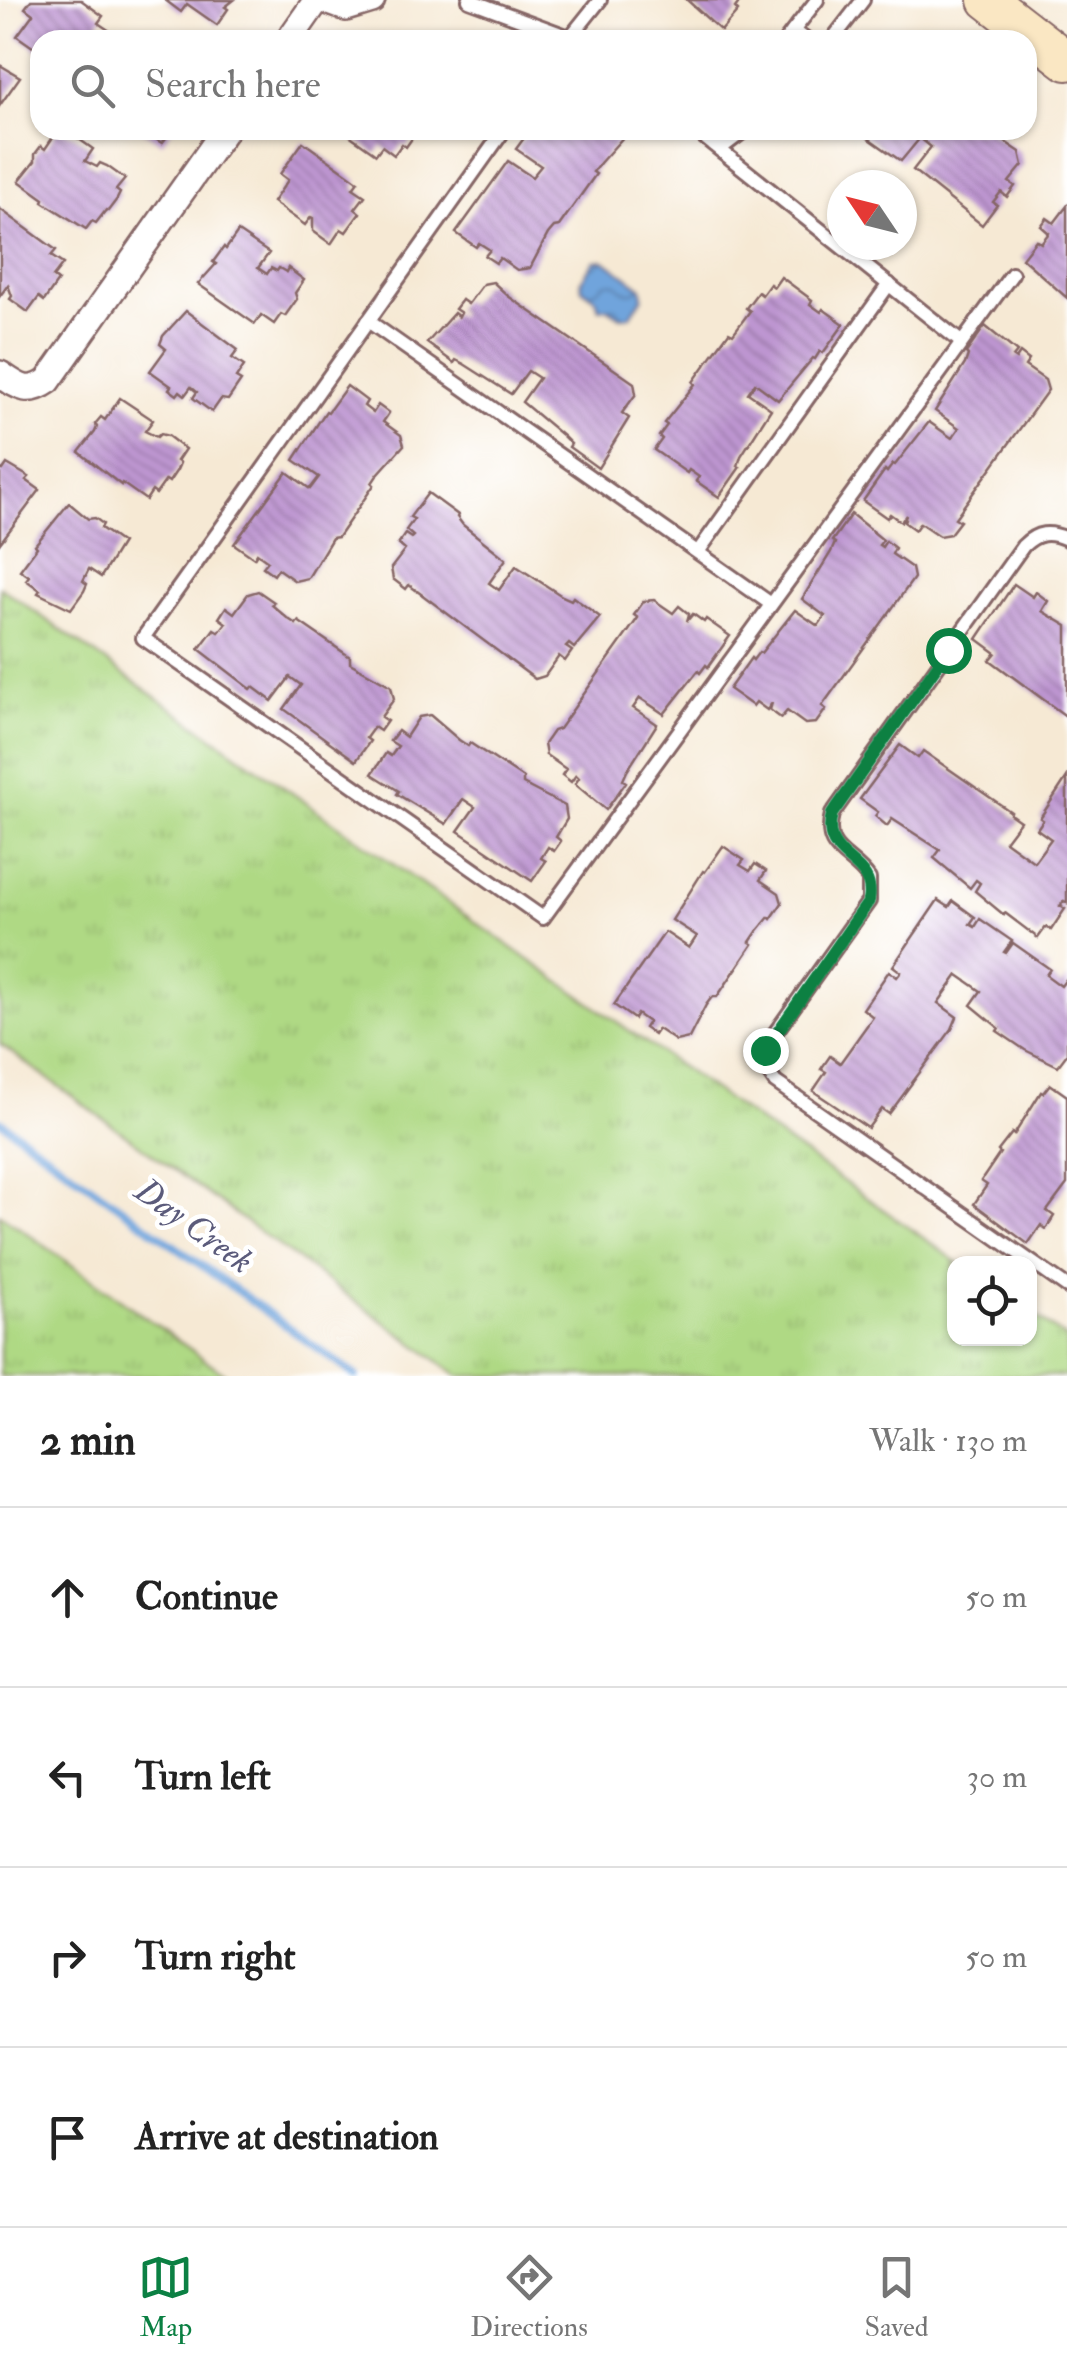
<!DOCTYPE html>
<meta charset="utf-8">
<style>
body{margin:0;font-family:"IM FELL Double Pica",serif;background:#f6f6f6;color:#222}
.controls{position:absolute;right:30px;bottom:30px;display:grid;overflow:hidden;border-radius:20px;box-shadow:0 2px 8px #0004}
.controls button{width:90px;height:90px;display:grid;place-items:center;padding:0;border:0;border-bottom:2px solid #e0e0e0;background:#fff;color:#222;font:50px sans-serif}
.compass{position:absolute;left:827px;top:170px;width:90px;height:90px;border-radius:50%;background:#fff;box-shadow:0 2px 8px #0004;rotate:305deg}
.stop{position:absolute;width:30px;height:30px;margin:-22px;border:8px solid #0b8043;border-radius:50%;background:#fff}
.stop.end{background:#0b8043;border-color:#fff;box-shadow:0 2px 10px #0008}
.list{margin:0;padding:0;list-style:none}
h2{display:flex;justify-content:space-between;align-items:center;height:130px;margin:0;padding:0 40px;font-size:42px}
h2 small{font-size:32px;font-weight:400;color:#767676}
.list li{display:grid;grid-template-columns:65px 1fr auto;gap:30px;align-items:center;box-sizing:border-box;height:180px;padding:0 40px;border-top:2px solid #e0e0e0}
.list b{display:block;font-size:38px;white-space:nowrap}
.list em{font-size:32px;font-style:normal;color:#767676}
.icon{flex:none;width:55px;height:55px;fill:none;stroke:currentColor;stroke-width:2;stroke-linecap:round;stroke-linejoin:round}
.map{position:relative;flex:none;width:1067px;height:1376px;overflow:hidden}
.search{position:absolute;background:#fff;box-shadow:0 2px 8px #0004;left:30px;right:30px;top:30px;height:110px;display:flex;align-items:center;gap:25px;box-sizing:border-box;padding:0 35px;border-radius:30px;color:#767676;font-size:38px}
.sheet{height:850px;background:#fff}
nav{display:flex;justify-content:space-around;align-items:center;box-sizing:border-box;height:140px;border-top:2px solid #e0e0e0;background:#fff;font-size:28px;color:#767676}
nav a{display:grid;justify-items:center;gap:5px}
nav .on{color:#0b8043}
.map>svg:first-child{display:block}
</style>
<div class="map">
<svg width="1067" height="1376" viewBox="0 0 1067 1376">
<defs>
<pattern id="grass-tufts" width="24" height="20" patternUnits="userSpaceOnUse" patternTransform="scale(2.5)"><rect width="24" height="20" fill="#afd984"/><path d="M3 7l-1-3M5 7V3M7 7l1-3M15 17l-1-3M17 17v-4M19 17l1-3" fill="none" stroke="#98ba72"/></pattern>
<pattern id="water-waves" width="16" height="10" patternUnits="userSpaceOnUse" patternTransform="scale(2.5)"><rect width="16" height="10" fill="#70a4dc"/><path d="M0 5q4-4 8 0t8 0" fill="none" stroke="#5e85b3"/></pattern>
<pattern id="building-back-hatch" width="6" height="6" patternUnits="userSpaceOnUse" patternTransform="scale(2.5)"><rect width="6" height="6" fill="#be96d1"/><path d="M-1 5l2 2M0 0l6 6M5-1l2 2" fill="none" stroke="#9c7aaa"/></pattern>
</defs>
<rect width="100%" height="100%" fill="#fff"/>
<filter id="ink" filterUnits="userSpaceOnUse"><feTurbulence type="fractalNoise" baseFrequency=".01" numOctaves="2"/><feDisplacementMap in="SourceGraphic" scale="20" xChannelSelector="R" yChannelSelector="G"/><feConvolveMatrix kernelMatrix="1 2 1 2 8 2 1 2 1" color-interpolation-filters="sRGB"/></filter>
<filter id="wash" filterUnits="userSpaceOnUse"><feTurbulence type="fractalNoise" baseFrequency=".0048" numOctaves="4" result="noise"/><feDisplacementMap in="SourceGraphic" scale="40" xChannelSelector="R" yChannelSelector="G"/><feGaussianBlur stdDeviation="2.25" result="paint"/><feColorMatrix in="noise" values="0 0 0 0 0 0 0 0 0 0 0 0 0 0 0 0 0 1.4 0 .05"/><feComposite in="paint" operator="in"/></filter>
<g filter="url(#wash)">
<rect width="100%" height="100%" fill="#f6e9d4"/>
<g fill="url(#grass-tufts)" stroke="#7c7c58" stroke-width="2.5">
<polygon points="0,587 959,1263 954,1264 954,1338 1030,1338 1030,1313 1067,1339 1067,1376 459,1376 0,1044"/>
<polygon points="0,1214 228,1376 0,1376"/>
</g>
<polygon fill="url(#water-waves)" stroke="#5d6284" stroke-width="2.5" points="604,260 642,288 643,297 630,316 621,317 607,308 599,308 596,299 582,289 581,281 594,261"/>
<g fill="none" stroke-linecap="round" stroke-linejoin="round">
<polyline stroke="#70a4dc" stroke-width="8" points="0,1121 356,1376"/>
</g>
<g id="blocks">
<g fill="url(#building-back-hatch)">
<polygon points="31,0 81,0 103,16 98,23 110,31 103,40 40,40 40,52 17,36 33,14 25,8"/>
<polygon points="165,0 234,0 225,7 228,9 217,25 187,4 181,12"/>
<polygon points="687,0 741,0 735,8 738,11 721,31"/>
<polygon points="0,65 20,77 0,105"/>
<polygon points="58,130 73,135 93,149 85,161 97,167 100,163 107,166 125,179 116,190 120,193 117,199 108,211 106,210 96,223 92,221 86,229 43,202 44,199 19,181 35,161 35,154 41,146 45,149"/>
<polygon points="141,130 172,130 162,143"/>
<polygon points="342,130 418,130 406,147 402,144 394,155 382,146 376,154"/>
<polygon points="530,130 625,130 626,134 600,163 593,172 596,174 559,226 554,227 548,234 530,268 517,270 500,258 496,263 485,256 490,250 479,243 476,247 456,233 508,161 532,177 541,166 516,149"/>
<polygon points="857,130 989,131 1020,152 1023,165 1009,182 1015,186 1007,197 1001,192 993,202 997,205 982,225 913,170 931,147 920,138 901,161"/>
<polygon points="303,142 358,181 353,188 365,196 355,209 360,213 346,232 341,229 331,244 313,231 313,218 311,217 305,225 273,202 288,180 280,174"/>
<polygon points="1067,206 1067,298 1022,258 1036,240 1041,243 1049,233 1041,226 1047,218 1054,223"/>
<polygon points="0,209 56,250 51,256 63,264 53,277 58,281 44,301 39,297 28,312 10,299 12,296 8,285 0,296"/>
<polygon points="238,232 269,253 258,268 267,274 271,268 277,271 279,268 286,272 288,268 304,280 295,293 297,299 285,316 281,314 274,324 261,315 255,324 198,284 216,264 213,262 224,247 226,249"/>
<polygon points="781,277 812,300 810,304 821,312 823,309 844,324 823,353 820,351 815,359 813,358 778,400 755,383 748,393 771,409 741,456 738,466 740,467 719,497 696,481 699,477 689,470 687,473 654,450 662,439 659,436 667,425 664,423 695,384 693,382 729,332 733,334 750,311 746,308 758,292 762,295 770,284 774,287"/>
<polygon points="493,282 508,296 634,383 636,394 622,413 629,418 598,468 569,447 571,444 564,437 522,402 539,378 528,371 511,394 464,364 456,360 454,363 427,343 454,313 459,317 461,313 455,309 462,300 468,304 483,284"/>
<polygon points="186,311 238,350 232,358 244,366 236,378 241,381 228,400 221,399 212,412 193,398 197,392 191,387 185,395 180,391 177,395 169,389 171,386 150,371 166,349 160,344 163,336"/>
<polygon points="985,326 1017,352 1013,357 1016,359 1020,353 1029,360 1025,366 1045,380 1048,390 955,518 960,521 950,534 939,536 920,523 915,530 904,522 906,515 901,522 890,514 887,518 863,501 885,470 887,472 893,464 895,465 929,422 952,438 959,428 935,411 965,364 968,355 966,353"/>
<polygon points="347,386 367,401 364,406 373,413 378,405 389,413 383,422 401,435 404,445 378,474 372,483 374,485 338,537 332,538 308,578 295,581 278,569 274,575 263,567 268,561 257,553 254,558 234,544 287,472 310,489 319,477 294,460 326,411 328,412"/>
<polygon points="120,398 153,420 145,431 157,437 160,434 168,436 185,449 177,461 180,463 177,470 169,482 166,480 156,494 152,491 146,500 122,483 121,485 79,452 95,432 97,427 95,424 101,417 105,420"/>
<polygon points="7,464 29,477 26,480 40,490 0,543 0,469 3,470"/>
<polygon points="428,493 458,515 457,517 463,525 506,559 489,583 499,590 516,566 562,596 571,600 573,597 600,617 574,648 569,644 566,647 572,651 565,661 559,656 545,676 535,679 409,585 406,589 393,579 391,568 405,550 398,544 405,534 411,538 413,536 406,530 414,519 410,517"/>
<polygon points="69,503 88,519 95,518 103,524 101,528 122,543 101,577 89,569 83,581 87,584 84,591 71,609 38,593 40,590 26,580 29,576 20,570 37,547 35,545"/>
<polygon points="851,514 883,540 879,545 882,547 886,541 895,548 892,554 912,568 914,578 822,706 826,709 816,723 805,724 787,711 781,718 770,710 772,703 767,710 756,702 753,706 729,689 751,658 753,660 759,652 761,653 795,610 818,626 825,616 802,599 831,552 835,543 832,541"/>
<polygon points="1014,584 1033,597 1036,592 1048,601 1042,611 1067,626 1067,717 990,660 996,653 977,639"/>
<polygon points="258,591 274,602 272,605 287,618 296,624 298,621 350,657 350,663 391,686 394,699 381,717 387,721 380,731 374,727 366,738 370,741 356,761 284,709 301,685 290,677 272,701 253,687 251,689 199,649 214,629 219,632 226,623 219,618 226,607 234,613 248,594"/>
<polygon points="654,600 673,613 679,606 689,614 687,621 693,614 704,622 706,619 730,636 708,667 706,665 700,673 698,671 664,714 640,698 633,708 657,724 627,771 623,780 626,782 606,810 575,784 579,778 576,775 571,782 562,775 566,769 546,755 544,744 553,731 559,729 638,618 634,615 644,601"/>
<polygon points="430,715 459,740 468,746 470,743 523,778 523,784 565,806 567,819 556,837 561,841 554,851 548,847 541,858 546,861 532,881 458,831 475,807 463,799 446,824 397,794 399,791 372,774 386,753 391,756 398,746 390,741 398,731 406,737 419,717"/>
<polygon points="900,745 918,758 923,751 1011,812 1010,814 1020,821 1005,841 1034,862 1051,839 1037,829 1043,820 1040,818 1067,777 1067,903 1064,901 1060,906 1065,909 1051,930 1046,927 1038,938 1005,913 1004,915 975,891 980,883 976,880 970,888 934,858 940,850 892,819 887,826 875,816 878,812 860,799"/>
<polygon points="723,846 744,860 740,865 750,871 755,864 766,871 760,880 779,893 782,903 771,919 769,917 756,933 750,942 753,944 717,997 712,997 706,1005 689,1038 676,1041 658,1029 654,1035 644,1028 648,1022 637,1014 634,1019 614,1005 665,932 689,948 697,936 672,920 703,871 705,872"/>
<polygon points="938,900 949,907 953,901 975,917 970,924 975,927 980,919 1012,941 1004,952 1006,953 1013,943 1050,969 1046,975 1061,986 1067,978 1067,1054 1058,1066 1025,1050 997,1031 999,1028 971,1005 981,991 958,975 938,1003 957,1017 952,1029 889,1114 882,1109 868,1128 813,1091 826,1072 821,1069 830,1056 840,1063 873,1017 863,1009 889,971 897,977 901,972 893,966"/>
<polygon points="1050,1084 1067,1096 1067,1184 1047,1211 1054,1216 1046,1229 1041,1225 1028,1244 974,1204 987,1185 981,1181 1000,1153 998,1151 1012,1133 1014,1135 1041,1092 1043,1093"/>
</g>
</g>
</g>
<g filter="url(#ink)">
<use href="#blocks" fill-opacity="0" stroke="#866666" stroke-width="2.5"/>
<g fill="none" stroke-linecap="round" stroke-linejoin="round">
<defs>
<g id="lane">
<polyline points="469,0 577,40"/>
<polyline points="793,31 806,40"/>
<polyline points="568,40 600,0"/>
<polyline points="786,40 817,0"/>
<polyline points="832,40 863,0"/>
<polyline points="504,130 143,638 543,918 1012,274"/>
<polyline points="695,130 961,342"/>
<polyline points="720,149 745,130"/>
<polyline points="368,321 771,604"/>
<path d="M1067 539C1049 531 1037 532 1023 546L832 814C822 853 851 853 869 879V901L770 1040 762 1062 775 1082 1067 1287"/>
<polyline points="698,552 889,284"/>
</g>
<g id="street">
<polyline points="324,0 346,8 372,0"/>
<polyline points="289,40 317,0"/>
<path d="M0 374C19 387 28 395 48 381L225 130"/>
</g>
<polyline id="secondary" points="988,0 1067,61"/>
</defs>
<use href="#lane" stroke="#866666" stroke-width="18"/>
<use href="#street" stroke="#866666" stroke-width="30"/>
<use href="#secondary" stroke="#866666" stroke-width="42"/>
<use href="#lane" stroke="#fff" stroke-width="12"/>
<use href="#street" stroke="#fff" stroke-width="25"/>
<use href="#secondary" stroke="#fae7c3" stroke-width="38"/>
</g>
</g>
<g fill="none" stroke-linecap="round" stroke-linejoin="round" filter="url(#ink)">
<path stroke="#0b8043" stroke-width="12" d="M765 1050 869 901C877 856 819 863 832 814L948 650"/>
</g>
<g text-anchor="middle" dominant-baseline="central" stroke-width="9" stroke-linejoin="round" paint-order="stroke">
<g font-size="35" font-style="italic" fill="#5b5b7b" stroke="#fff">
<text transform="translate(194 1226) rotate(36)">Day Creek</text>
</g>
</g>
</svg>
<div class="controls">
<button><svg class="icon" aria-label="locate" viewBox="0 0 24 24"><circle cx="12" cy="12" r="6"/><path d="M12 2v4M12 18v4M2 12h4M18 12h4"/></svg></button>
</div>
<svg class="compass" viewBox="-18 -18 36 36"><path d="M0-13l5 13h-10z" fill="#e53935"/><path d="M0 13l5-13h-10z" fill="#767676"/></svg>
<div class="stop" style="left:948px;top:650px"></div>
<div class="stop end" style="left:765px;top:1050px"></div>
<div class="search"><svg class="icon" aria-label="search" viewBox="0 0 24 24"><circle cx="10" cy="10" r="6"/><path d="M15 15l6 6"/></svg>Search here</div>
</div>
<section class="sheet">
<h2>2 min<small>Walk · 130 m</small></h2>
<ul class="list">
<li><svg class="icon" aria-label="ahead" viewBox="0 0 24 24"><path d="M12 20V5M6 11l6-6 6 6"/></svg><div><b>Continue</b></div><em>50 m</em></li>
<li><svg class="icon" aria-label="left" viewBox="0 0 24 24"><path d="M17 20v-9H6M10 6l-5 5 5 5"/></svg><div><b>Turn left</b></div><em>30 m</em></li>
<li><svg class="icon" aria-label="right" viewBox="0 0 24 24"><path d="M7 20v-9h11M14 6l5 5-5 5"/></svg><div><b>Turn right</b></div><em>50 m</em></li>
<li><svg class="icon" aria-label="arrive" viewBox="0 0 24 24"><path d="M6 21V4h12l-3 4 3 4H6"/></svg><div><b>Arrive at destination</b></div></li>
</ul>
</section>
<nav>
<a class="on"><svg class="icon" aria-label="map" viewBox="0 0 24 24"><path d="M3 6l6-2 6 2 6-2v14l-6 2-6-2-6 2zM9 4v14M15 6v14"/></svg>Map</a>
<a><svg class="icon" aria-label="directions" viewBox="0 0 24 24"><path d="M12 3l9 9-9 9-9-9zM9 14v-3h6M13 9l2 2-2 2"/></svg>Directions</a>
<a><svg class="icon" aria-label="saved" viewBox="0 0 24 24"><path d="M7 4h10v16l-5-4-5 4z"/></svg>Saved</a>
</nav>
